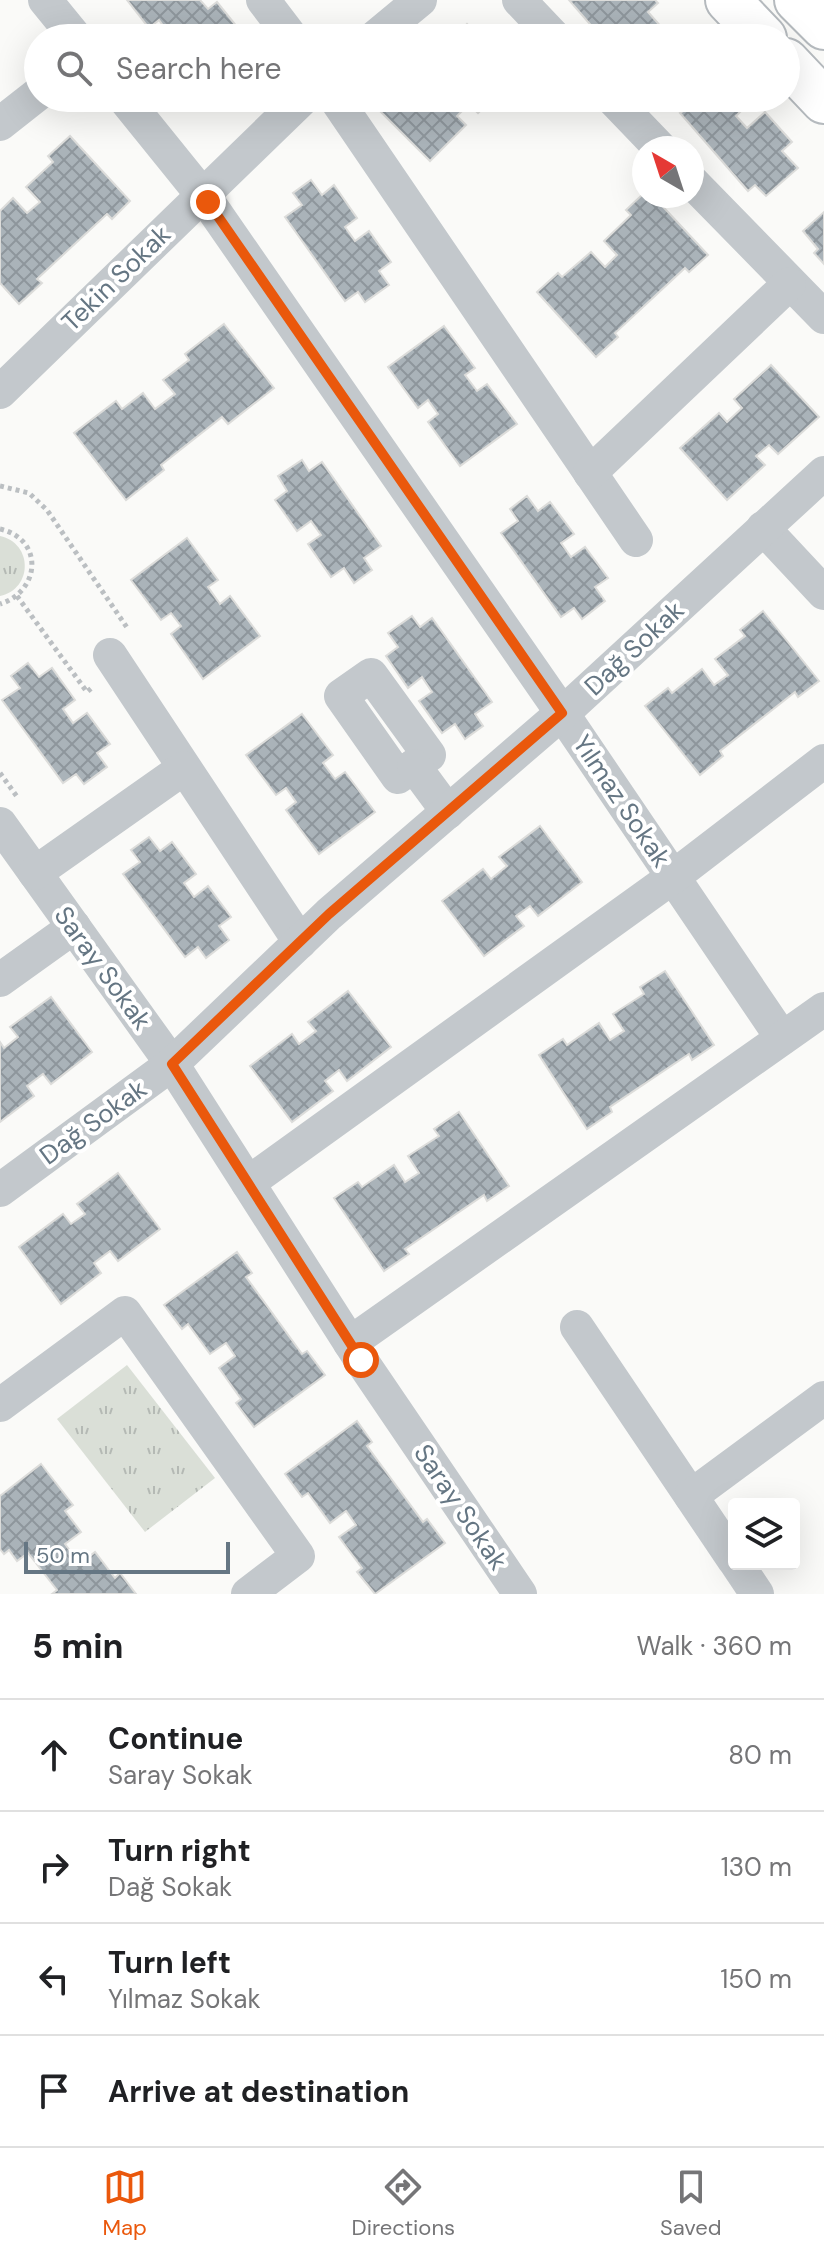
<!DOCTYPE html>
<meta charset="utf-8">
<style>
body{margin:0;font-family:"DM Sans",sans-serif;background:#f2f2f2;color:#202124}
.controls{position:absolute;right:24px;bottom:24px;display:grid;overflow:hidden;border-radius:8px;box-shadow:0 8px 32px #0002}
.controls button{width:72px;height:72px;display:grid;place-items:center;padding:0;border:0;border-bottom:2px solid #e0e0e0;background:#fff;color:#202124;font:40px sans-serif}
.compass{position:absolute;left:632px;top:136px;width:72px;height:72px;border-radius:50%;background:#fff;box-shadow:0 8px 32px #0002;rotate:321deg}
.scale{position:absolute;left:24px;bottom:20px;width:206px;box-sizing:border-box;padding-left:8px;border:4px solid #657683;border-top:0;font-size:22px;line-height:28px;white-space:nowrap;color:#657683;-webkit-text-stroke:6px #fff;paint-order:stroke}
.stop{position:absolute;width:24px;height:24px;margin:-18px;border:6px solid #ea580c;border-radius:50%;background:#fff}
.stop.end{background:#ea580c;border-color:#fff;box-shadow:0 2px 8px #0008}
.list{margin:0;padding:0;list-style:none}
h2{display:flex;justify-content:space-between;align-items:center;height:104px;margin:0;padding:0 32px;font-size:34px}
h2 small{font-size:26px;font-weight:400;color:#757577}
.list li{display:grid;grid-template-columns:52px 1fr auto;gap:24px;align-items:center;box-sizing:border-box;height:112px;padding:0 32px;border-top:2px solid #e0e0e0}
.list b{display:block;font-size:30px;white-space:nowrap}
.list p{margin:0;font-size:26px;white-space:nowrap;color:#757577}
.list em{font-size:26px;font-style:normal;color:#757577}
.icon{flex:none;width:44px;height:44px;fill:none;stroke:currentColor;stroke-width:2;stroke-linecap:round;stroke-linejoin:round}
.map{position:relative;flex:none;width:824px;height:1594px;overflow:hidden}
.search{position:absolute;background:#fff;box-shadow:0 8px 32px #0002;left:24px;right:24px;top:24px;height:88px;display:flex;align-items:center;gap:20px;box-sizing:border-box;padding:0 28px;border-radius:44px;color:#757577;font-size:30px}
.sheet{height:552px;background:#fff}
nav{display:flex;justify-content:space-around;align-items:center;box-sizing:border-box;height:112px;border-top:2px solid #e0e0e0;background:#fff;font-size:22px;color:#757577}
nav a{display:grid;justify-items:center;gap:4px}
nav .on{color:#ea580c}
.map>svg:first-child{display:block}
</style>
<div class="map">
<svg width="824" height="1594" viewBox="0 0 824 1594">
<defs>
<pattern id="grass-tufts" width="24" height="20" patternUnits="userSpaceOnUse" patternTransform="scale(2)"><rect width="24" height="20" fill="#dadfd7"/><path d="M3 7l-1-3M5 7V3M7 7l1-3M15 17l-1-3M17 17v-4M19 17l1-3" fill="none" stroke="#b4b9b4"/></pattern>
<pattern id="building-cross-hatch" width="8" height="8" patternUnits="userSpaceOnUse" patternTransform="scale(2)"><rect width="8" height="8" fill="#aab3b9"/><path d="M0 0l8 8M0 8l8-8" fill="none" stroke="#8e969c"/></pattern>
</defs>
<rect width="100%" height="100%" fill="#fafaf8"/>
<g fill="url(#grass-tufts)">
<path d="M0 536C33 543 33 589 0 596Z"/>
<polygon points="127,1365 215,1478 145,1532 57,1419"/>
</g>
<g fill="url(#building-cross-hatch)" stroke="#dcdcda" stroke-width="2">
<polygon points="127,0 200,0 208,9 217,2 246,38 164,38 169,34 159,20 149,28"/>
<polygon points="569,0 655,0 658,3 648,12 663,29 653,38 602,38"/>
<polygon points="467,24 481,38 454,38"/>
<polygon points="395,98 493,98 478,113 469,104 457,116 466,125 430,161 381,112"/>
<polygon points="675,98 754,98 736,116 747,128 765,112 792,142 782,151 798,168 766,196 755,185 748,191 680,113 685,110"/>
<polygon points="70,136 130,201 112,219 107,214 37,279 42,283 19,304 0,283 0,211 13,198 27,213 40,202 26,187 53,162 48,156"/>
<polygon points="311,180 322,195 334,185 357,218 345,227 355,241 369,231 391,262 379,271 389,285 365,302 358,292 345,301 285,217 302,205 293,193"/>
<polygon points="644,193 644,196 653,196 708,255 689,272 685,268 615,333 618,337 596,357 537,292 558,273 562,277 591,252 605,267 617,255 604,241 631,215 626,210"/>
<polygon points="824,212 824,264 814,253 818,249 803,231"/>
<polygon points="224,324 274,388 228,424 222,417 161,465 164,470 126,500 74,433 116,401 122,409 143,393 155,409 175,394 163,380 189,360 185,354"/>
<polygon points="444,326 475,368 465,375 477,391 487,384 517,424 460,466 428,422 438,414 428,400 418,408 388,367"/>
<polygon points="771,365 819,417 778,454 769,445 756,456 765,465 727,500 680,448 719,413 727,422 742,408 734,399"/>
<polygon points="302,460 309,471 322,462 381,546 364,558 372,570 354,583 344,568 331,577 308,544 321,535 311,521 297,531 275,500 287,491 278,476"/>
<polygon points="527,496 538,511 550,502 574,534 561,543 571,557 585,547 608,578 595,587 605,601 582,619 574,608 561,617 501,533 518,521 510,509"/>
<polygon points="187,538 218,580 208,587 220,604 230,596 260,636 203,679 171,634 181,626 171,613 161,620 131,580"/>
<polygon points="763,611 819,681 798,697 795,692 720,751 723,756 700,775 645,706 668,688 672,693 702,669 714,685 728,675 715,659 745,636 740,630"/>
<polygon points="412,616 420,627 432,618 492,702 475,714 483,726 465,739 455,724 442,733 419,701 432,692 422,677 408,688 386,656 398,647 388,633"/>
<polygon points="28,663 39,677 52,668 75,700 63,709 73,723 87,713 110,744 97,753 107,767 84,784 76,774 63,783 2,700 20,688 11,676"/>
<polygon points="302,714 333,755 323,763 335,779 345,772 375,812 319,854 286,810 296,802 286,788 276,795 246,755"/>
<polygon points="540,826 582,882 538,916 530,906 516,916 524,926 484,956 442,901 483,869 491,879 507,866 499,857"/>
<polygon points="149,837 160,851 172,842 196,874 184,883 194,897 208,886 231,917 219,926 229,940 206,958 198,947 185,957 123,874 140,862 131,850"/>
<polygon points="665,971 714,1045 692,1060 689,1054 610,1107 612,1112 587,1129 539,1055 563,1039 567,1045 599,1023 610,1040 624,1031 613,1014 644,994 640,987"/>
<polygon points="348,991 391,1047 347,1081 339,1070 325,1081 333,1091 292,1122 250,1066 292,1034 299,1044 316,1031 308,1022"/>
<polygon points="51,997 92,1052 51,1084 43,1074 27,1086 34,1096 0,1122 0,1042 4,1048 18,1037 10,1027"/>
<polygon points="459,1112 509,1186 487,1201 484,1195 405,1249 409,1254 384,1271 334,1198 358,1182 362,1187 394,1165 405,1182 419,1173 408,1156 439,1136 434,1129"/>
<polygon points="118,1173 160,1229 118,1261 110,1251 94,1263 101,1273 61,1304 19,1247 63,1214 71,1224 85,1214 77,1204"/>
<polygon points="237,1252 252,1273 246,1277 302,1354 307,1351 325,1375 254,1427 236,1403 241,1399 219,1368 235,1356 226,1343 210,1354 188,1324 182,1329 164,1305"/>
<polygon points="357,1421 372,1442 367,1446 423,1522 427,1519 445,1543 375,1594 357,1572 362,1568 339,1537 356,1525 346,1511 330,1523 308,1493 302,1497 285,1474"/>
<polygon points="41,1464 73,1505 65,1511 81,1532 65,1544 80,1564 95,1552 115,1578 120,1573 136,1594 52,1594 57,1590 28,1553 17,1561 9,1550 4,1554 0,1549 0,1496"/>
</g>
<g fill="none" stroke-linecap="round" stroke-linejoin="round">
<defs>
<g id="major">
<polyline points="728,0 764,38"/>
<polyline points="797,0 824,27"/>
<polyline points="786,61 824,101"/>
</g>
</defs>
<use href="#major" stroke="#b5babe" stroke-width="48"/>
<g stroke="#bbbfc2" stroke-width="5" stroke-dasharray="4 4" stroke-linecap="butt">
<polyline points="0,486 29,493 47,510 128,629"/>
<path d="M0 529C44 539 41 591 0 604"/>
<polyline points="17,596 87,692 94,686"/>
<polyline points="0,773 18,798"/>
</g>
<g stroke="#c3c8cc" stroke-width="34">
<polyline points="45,0 76,38"/>
<polyline points="263,0 292,38"/>
<polyline points="519,0 555,38"/>
<polyline points="374,38 420,0"/>
<polyline points="124,98 208,202 562,713 782,1038"/>
<polyline points="335,98 636,540"/>
<polyline points="612,98 660,148"/>
<polyline points="0,124 38,94"/>
<polyline points="692,182 824,317"/>
<polyline points="0,392 303,98"/>
<polyline points="590,473 789,284"/>
<polyline points="763,528 824,593"/>
<polyline points="110,655 300,942"/>
<polygon points="371,675 429,755 398,777 341,696"/>
<polyline points="414,766 448,812"/>
<polyline points="0,824 172,1064 361,1360 520,1594"/>
<polyline points="35,873 184,768"/>
<polyline points="0,980 74,927"/>
<polyline points="248,1183 673,877 824,761"/>
<polyline points="0,1190 172,1064 329,914 575,702 824,473"/>
<polyline points="577,1327 734,1560"/>
<polyline points="350,1343 824,1009"/>
<polyline points="0,1405 125,1313 298,1556 248,1594"/>
<polyline points="691,1496 824,1398"/>
<polyline points="737,1564 757,1594"/>
</g>
<use href="#major" stroke="#fff" stroke-width="44"/>
</g>
<g fill="none" stroke-linecap="round" stroke-linejoin="round">
<polyline stroke="#ea580c" stroke-width="10" points="208,202 562,713 329,914 172,1064 361,1360"/>
</g>
<g text-anchor="middle" dominant-baseline="central" stroke-width="8" stroke-linejoin="round" paint-order="stroke">
<g font-size="26" fill="#657683" stroke="#fff">
<text transform="translate(116 278) rotate(-44)">Tekin Sokak</text>
<text transform="translate(634 648) rotate(-43)">Dağ Sokak</text>
<text transform="translate(622 801) rotate(56)">Yılmaz Sokak</text>
<text transform="translate(103 968) rotate(54)">Saray Sokak</text>
<text transform="translate(93 1122) rotate(-36)">Dağ Sokak</text>
<text transform="translate(461 1507) rotate(56)">Saray Sokak</text>
</g>
</g>
</svg>
<div class="controls">
<button><svg class="icon" aria-label="layers" viewBox="0 0 24 24"><path d="M12 4l9 5-9 5-9-5zM3 14l9 5 9-5"/></svg></button>
</div>
<svg class="compass" viewBox="-18 -18 36 36"><path d="M0-13l5 13h-10z" fill="#e53935"/><path d="M0 13l5-13h-10z" fill="#757577"/></svg>
<div class="scale">50 m</div>
<div class="stop" style="left:361px;top:1360px"></div>
<div class="stop end" style="left:208px;top:202px"></div>
<div class="search"><svg class="icon" aria-label="search" viewBox="0 0 24 24"><circle cx="10" cy="10" r="6"/><path d="M15 15l6 6"/></svg>Search here</div>
</div>
<section class="sheet">
<h2>5 min<small>Walk · 360 m</small></h2>
<ul class="list">
<li><svg class="icon" aria-label="ahead" viewBox="0 0 24 24"><path d="M12 20V5M6 11l6-6 6 6"/></svg><div><b>Continue</b><p>Saray Sokak</p></div><em>80 m</em></li>
<li><svg class="icon" aria-label="right" viewBox="0 0 24 24"><path d="M7 20v-9h11M14 6l5 5-5 5"/></svg><div><b>Turn right</b><p>Dağ Sokak</p></div><em>130 m</em></li>
<li><svg class="icon" aria-label="left" viewBox="0 0 24 24"><path d="M17 20v-9H6M10 6l-5 5 5 5"/></svg><div><b>Turn left</b><p>Yılmaz Sokak</p></div><em>150 m</em></li>
<li><svg class="icon" aria-label="arrive" viewBox="0 0 24 24"><path d="M6 21V4h12l-3 4 3 4H6"/></svg><div><b>Arrive at destination</b></div></li>
</ul>
</section>
<nav>
<a class="on"><svg class="icon" aria-label="map" viewBox="0 0 24 24"><path d="M3 6l6-2 6 2 6-2v14l-6 2-6-2-6 2zM9 4v14M15 6v14"/></svg>Map</a>
<a><svg class="icon" aria-label="directions" viewBox="0 0 24 24"><path d="M12 3l9 9-9 9-9-9zM9 14v-3h6M13 9l2 2-2 2"/></svg>Directions</a>
<a><svg class="icon" aria-label="saved" viewBox="0 0 24 24"><path d="M7 4h10v16l-5-4-5 4z"/></svg>Saved</a>
</nav>
